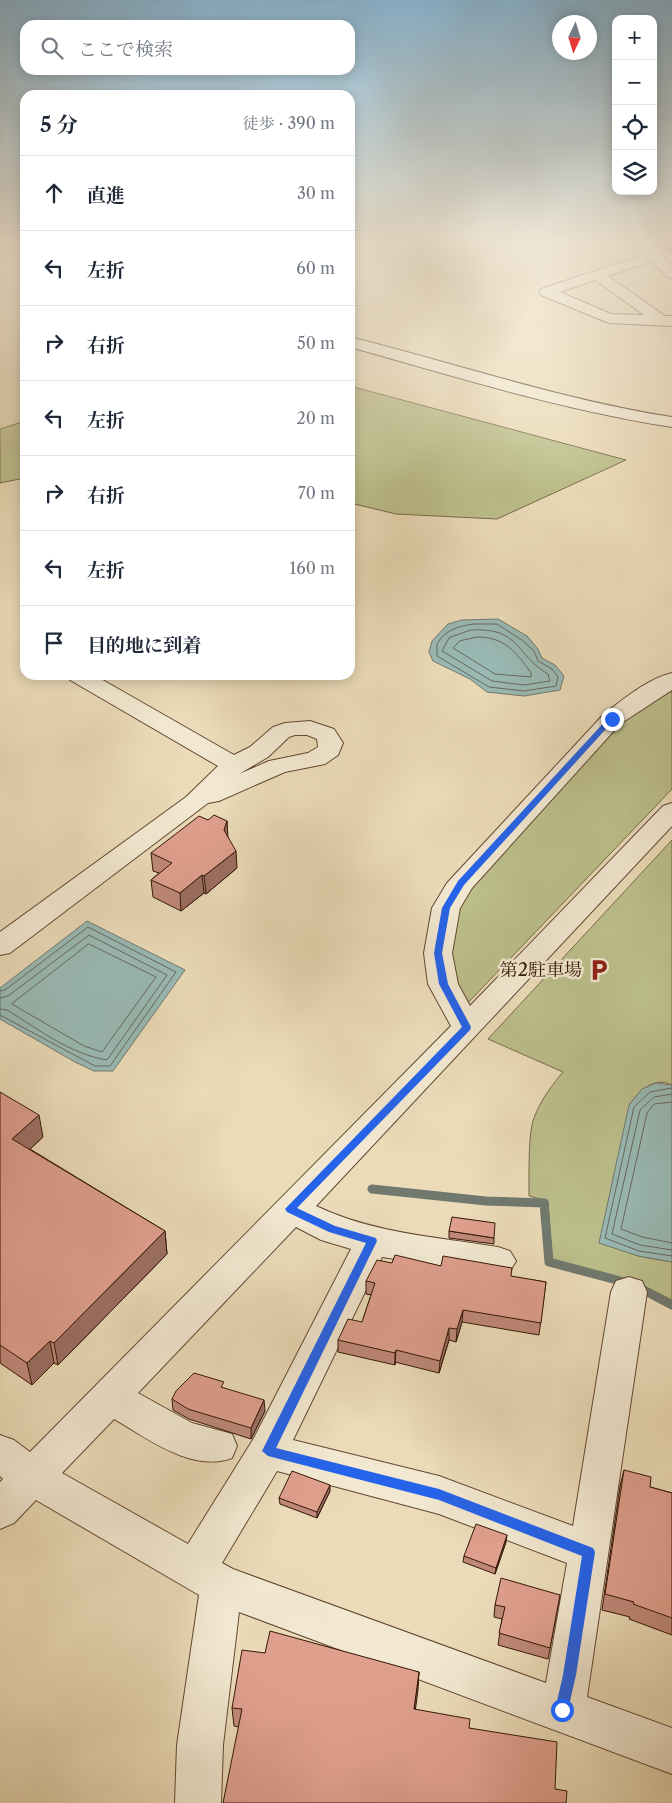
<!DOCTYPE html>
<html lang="ja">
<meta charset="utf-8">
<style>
body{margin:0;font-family:"Libre Caslon Text","Noto Serif JP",serif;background:#f2f2f3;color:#1f2937}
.controls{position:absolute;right:15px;top:15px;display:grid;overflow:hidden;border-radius:10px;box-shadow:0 2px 12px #0003}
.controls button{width:45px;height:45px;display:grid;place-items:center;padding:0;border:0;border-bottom:1px solid #e0e1e3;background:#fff;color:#1f2937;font:25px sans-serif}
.compass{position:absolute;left:552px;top:15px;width:45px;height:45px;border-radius:50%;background:#fff;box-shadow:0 2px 12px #0003;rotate:184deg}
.stop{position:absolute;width:15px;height:15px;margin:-11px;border:4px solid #2563eb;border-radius:50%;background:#fff}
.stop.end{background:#2563eb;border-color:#fff;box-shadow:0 1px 5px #0008}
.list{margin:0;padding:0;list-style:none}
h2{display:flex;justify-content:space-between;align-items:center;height:65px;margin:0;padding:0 20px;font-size:21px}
h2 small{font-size:16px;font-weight:400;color:#747a83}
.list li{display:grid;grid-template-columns:32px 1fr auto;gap:15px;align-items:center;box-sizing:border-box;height:75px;padding:0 20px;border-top:1px solid #e0e1e3}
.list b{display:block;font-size:19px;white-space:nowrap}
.list em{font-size:16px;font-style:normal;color:#747a83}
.icon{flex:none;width:28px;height:28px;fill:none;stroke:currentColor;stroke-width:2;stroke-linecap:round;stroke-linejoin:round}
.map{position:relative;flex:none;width:672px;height:1803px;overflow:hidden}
.search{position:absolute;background:#fff;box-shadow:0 2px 12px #0003;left:20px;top:20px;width:335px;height:55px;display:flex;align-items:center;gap:12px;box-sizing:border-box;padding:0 18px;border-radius:15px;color:#747a83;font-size:19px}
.panel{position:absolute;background:#fff;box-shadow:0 2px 12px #0003;left:20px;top:90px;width:335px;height:590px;border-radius:15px}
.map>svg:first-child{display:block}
</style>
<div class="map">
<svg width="672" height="1803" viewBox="0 0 672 1803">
<rect width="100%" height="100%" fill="#ebdbb8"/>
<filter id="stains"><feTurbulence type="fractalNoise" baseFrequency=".004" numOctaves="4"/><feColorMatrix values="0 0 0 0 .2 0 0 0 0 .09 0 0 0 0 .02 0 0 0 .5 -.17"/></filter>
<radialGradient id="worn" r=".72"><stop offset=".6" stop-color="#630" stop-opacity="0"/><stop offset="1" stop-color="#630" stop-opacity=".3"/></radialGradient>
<g fill="#bcbf8b" stroke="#786b49">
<polygon points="350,386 626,460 497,519 396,514 350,503"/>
<polygon points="25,421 25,478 0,483 0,429"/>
<polygon points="672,687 672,789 464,1007 448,960 453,916 468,885 640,704"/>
<path d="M672 840V1085C653 1076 640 1091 629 1105L638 1256 672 1262V1300L635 1282 552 1260 548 1201 529 1196C529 1177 528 1133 534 1118 540 1101 552 1085 563 1072L488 1039Z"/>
</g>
<g fill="#99bab5" stroke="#71796f">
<polygon points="498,619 527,636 538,649 542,658 555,665 564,676 560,690 524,696 487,692 470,679 433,661 429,652 432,641 448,624 462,620"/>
<polygon points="87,921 185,970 113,1071 94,1071 75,1062 0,1019 0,988"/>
<polygon points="656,1083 672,1085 672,1262 638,1256 599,1243 629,1105 642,1089"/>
</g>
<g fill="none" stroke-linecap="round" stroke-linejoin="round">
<g stroke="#67685e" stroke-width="1">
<path d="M474 624H497L523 641 534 651 538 661 552 669 558 677 556 686 524 691 489 687 437 656V644C445 630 458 626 474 624Z"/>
<path d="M471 630C521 627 515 655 548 674L550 681 524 685 492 681 442 651 449 638Z"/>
<path d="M477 637C505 637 516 652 531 673V677L495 674 453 648 460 641Z"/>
<polygon points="89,944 156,977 102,1052 84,1046 12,1004"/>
<polyline points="0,991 5,990 88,927 176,972 110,1066 95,1066 0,1015"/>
<path d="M0 998 8 996 89 935 167 975 107 1060C70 1054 38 1029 7 1010L0 1009"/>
<polyline points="672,1088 650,1092 634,1107 605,1238 639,1251 672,1256"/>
<polyline points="672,1094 654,1097 640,1110 612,1234 640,1245 672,1250"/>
<polyline points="672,1102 654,1104 647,1113 621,1229 642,1237 672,1243"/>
</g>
<polyline stroke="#71796f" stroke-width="4.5" points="655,242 672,251"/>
<g stroke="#71796f" stroke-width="9">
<polyline points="372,1189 486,1201 544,1203 549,1262 628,1283"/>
<polyline points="638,1287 672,1305"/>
</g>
<defs>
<g id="minor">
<path d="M643 242H657L654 246 672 266V278L667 277 652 261 608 276 665 316H672V326L609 323 541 295 539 292 541 289 646 254 639 246ZM595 280 644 315 611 314 560 292Z"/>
<polygon points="0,251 25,258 25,267 0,260"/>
<path d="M350 337C458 364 562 400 672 417V427C563 410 456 377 350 347Z"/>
<path d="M672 673V690L620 724 472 888 460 908 452 953 458 984 470 1006 663 806 672 803V826L316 1206C372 1233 437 1237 498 1247L510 1251 516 1261 510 1271 498 1275 382 1257 293 1440 439 1476 573 1526 611 1292 616 1281 629 1277 642 1281 647 1292 587 1697 672 1728V1774L239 1612 223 1745 221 1803H175L177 1745 199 1595 36 1500 14 1523 0 1529V1482L3 1479 0 1476V1435L14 1440 30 1452 451 1026 428 984 424 953 432 908 447 883 604 714C624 699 647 679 672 673ZM296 1227 321 1240 351 1249 254 1438 188 1544 62 1473 114 1419C147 1438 192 1473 232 1458L237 1446 232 1434 192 1423 138 1393ZM277 1471 439 1514 567 1563 546 1683 233 1569 222 1563Z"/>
<path d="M67 675H94L234 755 250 747 273 727 285 723 310 721 334 729 343 743 338 755 325 764 285 772 219 801 208 803 10 953 0 955V932L186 797 218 766 70 680ZM295 735H307L317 739 318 747 308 753 269 761 239 774 268 757 289 737Z"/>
</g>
</defs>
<use href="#minor" stroke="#624833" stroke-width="2"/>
<use href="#minor" fill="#f2e8d1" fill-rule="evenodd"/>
</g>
<g fill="#bf8979" stroke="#351707">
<polygon points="208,820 227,821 227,836 237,868 206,894 204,893 181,911 153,897 151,880 159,873 153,871 151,853"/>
<polygon points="0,1092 43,1137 30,1149 165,1231 167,1254 58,1365 54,1363 32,1385 0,1363"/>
<polygon points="449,1231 494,1238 494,1244 449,1238"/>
<polygon points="392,1263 441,1266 546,1282 539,1335 462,1322 456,1342 449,1340 439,1373 395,1362 395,1365 338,1352 338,1340 362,1322 371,1295 366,1294 366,1281"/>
<polygon points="224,1388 265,1411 251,1439 189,1419 173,1410 172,1399"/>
<polygon points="624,1470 650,1487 672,1493 672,1635 629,1619 630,1617 602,1610 620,1486"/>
<polygon points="330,1491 317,1518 280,1504 279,1498"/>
<polygon points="506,1542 495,1574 463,1562 464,1556"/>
<polygon points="560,1595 548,1659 498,1645 502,1619 494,1617 495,1605"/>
<polygon points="265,1653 419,1672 415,1710 469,1728 555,1789 566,1803 234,1726 232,1708"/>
</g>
<g fill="#9b6f63" stroke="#351707">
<polygon points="227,821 228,838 224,830"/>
<polygon points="236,851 237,868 206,894 204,876"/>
<polygon points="202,875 204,893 181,911 180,893"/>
<polygon points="39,1115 43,1137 17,1161 12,1139"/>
<polygon points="165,1231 167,1254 58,1365 54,1343"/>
<polygon points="463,1310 462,1322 456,1342 457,1329"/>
<polygon points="449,1328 449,1340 439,1373 440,1361"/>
<polygon points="50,1341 54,1363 32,1385 27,1363"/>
<polygon points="396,1350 395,1362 395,1365 395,1353"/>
<polygon points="264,1400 265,1411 251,1439 251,1428"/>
<polygon points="330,1485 330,1491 317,1518 317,1512"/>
<polygon points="507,1535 506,1542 495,1574 496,1568"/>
<polygon points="419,1672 418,1690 413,1727 414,1709"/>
</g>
<g fill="#de9f8d" stroke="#351707">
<polygon points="214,815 227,821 224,830 236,851 204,876 202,875 180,893 151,880 172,863 151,853 199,816 208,820"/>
<polygon points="0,1092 39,1115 12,1139 165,1231 54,1343 50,1341 27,1363 0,1345"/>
<polygon points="452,1217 495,1223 494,1238 449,1231"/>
<polygon points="395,1255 441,1266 443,1256 512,1268 511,1276 546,1282 541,1323 463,1310 457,1329 449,1328 440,1361 396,1350 395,1353 338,1340 348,1319 362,1322 375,1283 366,1281 377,1260 392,1263"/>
<polygon points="194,1373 224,1382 221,1387 264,1400 251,1428 188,1409 172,1399 176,1391"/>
<polygon points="624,1470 651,1477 650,1487 672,1493 672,1618 633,1604 634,1602 605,1594"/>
<polygon points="292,1471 330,1485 317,1512 279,1498"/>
<polygon points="476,1524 507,1535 496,1568 464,1556"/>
<polygon points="501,1578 560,1595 550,1648 499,1633 505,1607 495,1605"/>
<polygon points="270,1631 419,1672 414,1709 470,1719 469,1728 557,1742 555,1789 567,1791 566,1803 223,1803 242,1709 232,1708 242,1650 265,1653"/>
</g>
<linearGradient id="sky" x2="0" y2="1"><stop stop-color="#88b6d4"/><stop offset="0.49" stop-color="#f6efdf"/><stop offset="1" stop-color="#f6efdf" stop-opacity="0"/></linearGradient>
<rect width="672" height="494" fill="url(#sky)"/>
<polygon fill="#2563eb" points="609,717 615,719 464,885 450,908 442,953 448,984 471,1027 470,1030 297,1208 335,1226 376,1238 377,1241 276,1448 439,1489 593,1548 595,1552 576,1675 568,1710 566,1715 562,1716 557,1715 555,1710 563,1675 582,1556 439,1500 268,1456 262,1451 366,1243 329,1232 287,1212 285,1209 462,1027 439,984 434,953 442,908 458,881"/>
<defs>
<symbol id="parking-bare" viewBox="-9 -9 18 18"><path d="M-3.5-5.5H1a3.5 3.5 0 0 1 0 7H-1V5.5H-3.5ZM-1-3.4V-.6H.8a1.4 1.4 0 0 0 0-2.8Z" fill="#8f2418" stroke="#f2e8d1" stroke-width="2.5" paint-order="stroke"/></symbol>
</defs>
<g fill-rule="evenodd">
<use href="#parking-bare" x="583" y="954" width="32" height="32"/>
</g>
<g text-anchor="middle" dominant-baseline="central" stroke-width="5" stroke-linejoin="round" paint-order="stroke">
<g font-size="18" fill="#351707" stroke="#f2e8d1" text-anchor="end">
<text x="582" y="970">第2駐車場</text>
</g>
</g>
<rect width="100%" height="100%" filter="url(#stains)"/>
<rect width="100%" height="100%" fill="url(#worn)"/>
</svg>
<div class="controls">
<button>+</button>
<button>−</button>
<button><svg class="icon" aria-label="locate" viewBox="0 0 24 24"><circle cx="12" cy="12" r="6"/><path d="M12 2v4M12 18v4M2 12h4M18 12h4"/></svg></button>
<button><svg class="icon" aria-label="layers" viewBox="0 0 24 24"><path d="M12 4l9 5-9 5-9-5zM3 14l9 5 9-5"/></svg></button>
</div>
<svg class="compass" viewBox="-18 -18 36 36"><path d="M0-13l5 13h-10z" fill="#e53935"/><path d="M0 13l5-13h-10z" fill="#747a83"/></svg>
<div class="stop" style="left:562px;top:1710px"></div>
<div class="stop end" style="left:612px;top:719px"></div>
<div class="search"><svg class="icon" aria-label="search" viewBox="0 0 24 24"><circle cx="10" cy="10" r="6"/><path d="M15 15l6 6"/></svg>ここで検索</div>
<section class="panel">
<h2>5 分<small>徒歩 · 390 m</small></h2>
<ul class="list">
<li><svg class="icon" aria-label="ahead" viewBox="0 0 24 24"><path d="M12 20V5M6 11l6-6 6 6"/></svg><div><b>直進</b></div><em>30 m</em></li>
<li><svg class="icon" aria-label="left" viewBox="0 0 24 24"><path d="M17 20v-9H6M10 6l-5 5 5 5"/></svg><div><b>左折</b></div><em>60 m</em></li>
<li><svg class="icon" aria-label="right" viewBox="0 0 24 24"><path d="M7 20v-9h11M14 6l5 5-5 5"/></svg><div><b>右折</b></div><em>50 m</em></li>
<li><svg class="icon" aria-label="left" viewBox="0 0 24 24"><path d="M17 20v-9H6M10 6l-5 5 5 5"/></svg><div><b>左折</b></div><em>20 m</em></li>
<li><svg class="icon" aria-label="right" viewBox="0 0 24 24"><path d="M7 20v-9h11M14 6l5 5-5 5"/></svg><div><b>右折</b></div><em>70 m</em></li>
<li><svg class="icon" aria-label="left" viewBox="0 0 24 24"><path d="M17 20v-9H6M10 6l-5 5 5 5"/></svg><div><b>左折</b></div><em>160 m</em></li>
<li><svg class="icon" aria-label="arrive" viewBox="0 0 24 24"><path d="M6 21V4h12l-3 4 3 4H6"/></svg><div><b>目的地に到着</b></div></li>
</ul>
</section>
</div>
